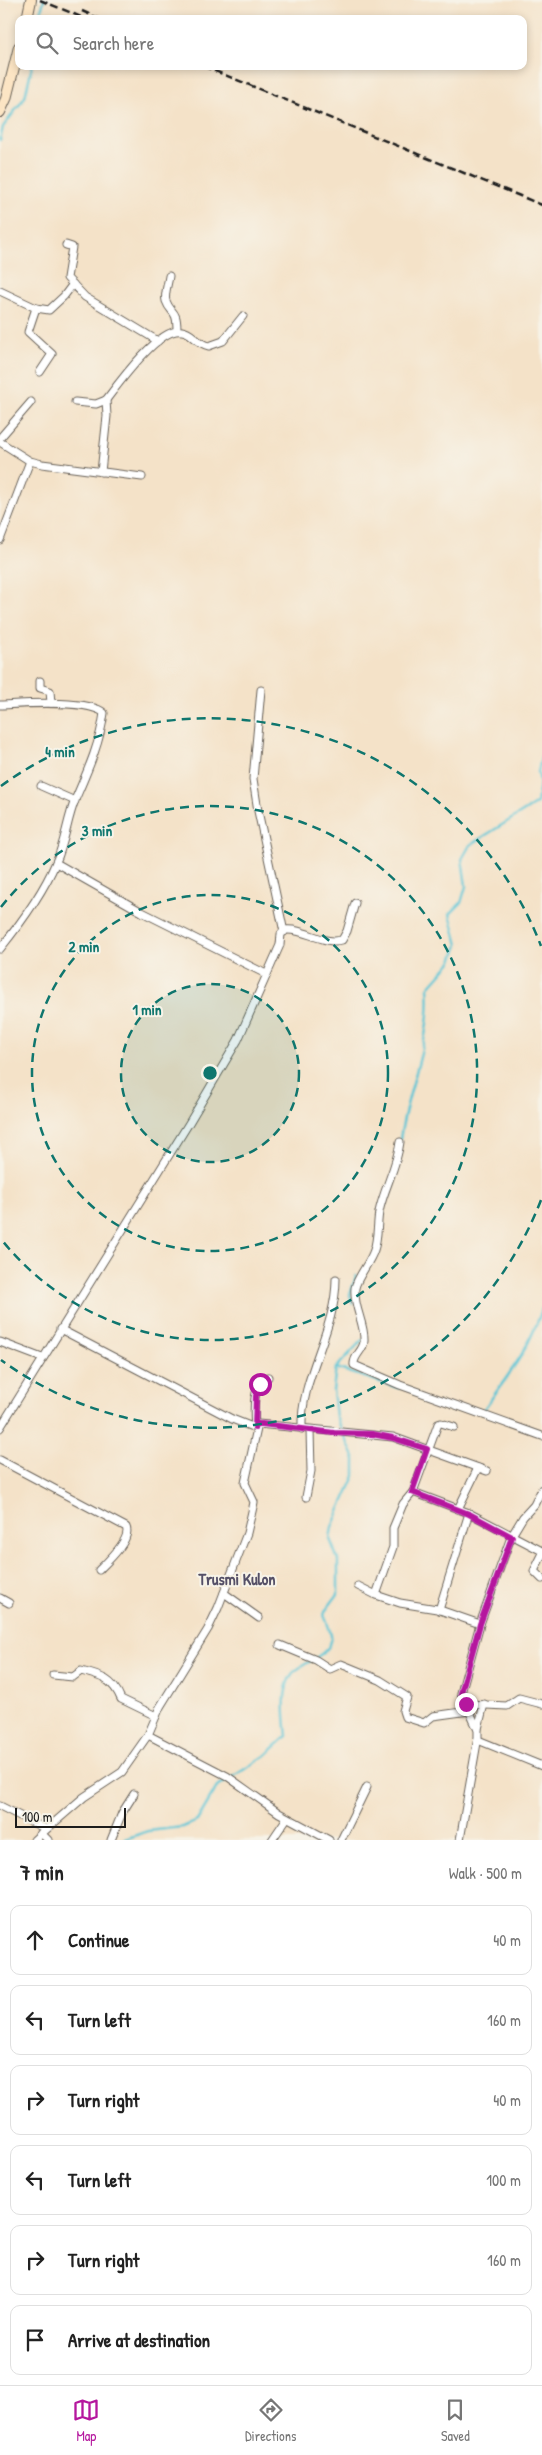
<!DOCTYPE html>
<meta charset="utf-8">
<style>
body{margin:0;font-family:"Patrick Hand",sans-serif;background:#f6f6f6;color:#222}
.scale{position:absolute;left:15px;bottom:12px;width:111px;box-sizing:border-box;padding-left:5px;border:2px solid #1c1c1c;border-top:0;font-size:14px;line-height:18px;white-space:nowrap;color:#1c1c1c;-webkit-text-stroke:4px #f7f3e8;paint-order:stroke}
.stop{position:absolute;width:15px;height:15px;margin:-11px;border:4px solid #b5179e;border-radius:50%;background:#fff}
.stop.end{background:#b5179e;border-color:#fff;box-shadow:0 1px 5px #0008}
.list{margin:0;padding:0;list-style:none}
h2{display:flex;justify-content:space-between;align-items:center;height:65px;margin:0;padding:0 20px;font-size:21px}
h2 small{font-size:16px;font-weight:400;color:#767676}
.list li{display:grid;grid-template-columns:32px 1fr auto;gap:15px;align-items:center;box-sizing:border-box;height:70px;margin:0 10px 10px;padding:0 10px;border:1px solid #e0e0e0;border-radius:10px}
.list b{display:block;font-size:19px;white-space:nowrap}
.list em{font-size:16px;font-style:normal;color:#767676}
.icon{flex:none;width:28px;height:28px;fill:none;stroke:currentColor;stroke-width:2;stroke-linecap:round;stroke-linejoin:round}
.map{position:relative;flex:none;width:542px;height:1840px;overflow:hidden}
.search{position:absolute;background:#fff;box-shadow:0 2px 8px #0003;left:15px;right:15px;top:15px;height:55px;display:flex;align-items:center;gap:12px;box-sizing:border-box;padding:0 18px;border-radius:10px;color:#767676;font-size:19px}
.sheet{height:545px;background:#fff}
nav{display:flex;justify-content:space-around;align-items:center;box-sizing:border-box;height:70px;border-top:1px solid #e0e0e0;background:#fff;font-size:14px;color:#767676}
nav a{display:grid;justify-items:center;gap:2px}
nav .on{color:#b5179e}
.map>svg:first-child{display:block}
</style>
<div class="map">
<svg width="542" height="1840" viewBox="0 0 542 1840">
<rect width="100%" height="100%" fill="#f7f3e8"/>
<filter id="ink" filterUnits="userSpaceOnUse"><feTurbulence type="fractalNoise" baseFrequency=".02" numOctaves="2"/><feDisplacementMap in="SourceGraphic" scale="10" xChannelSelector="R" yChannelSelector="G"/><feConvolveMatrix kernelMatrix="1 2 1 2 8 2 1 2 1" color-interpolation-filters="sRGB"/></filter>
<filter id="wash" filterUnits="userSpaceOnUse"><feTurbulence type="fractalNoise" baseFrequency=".0096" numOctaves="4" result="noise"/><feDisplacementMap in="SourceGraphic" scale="20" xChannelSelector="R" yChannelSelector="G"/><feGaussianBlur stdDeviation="1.12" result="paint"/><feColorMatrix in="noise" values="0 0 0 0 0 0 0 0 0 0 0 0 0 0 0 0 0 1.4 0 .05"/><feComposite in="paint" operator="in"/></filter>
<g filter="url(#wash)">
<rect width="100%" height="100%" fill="#f4e2c8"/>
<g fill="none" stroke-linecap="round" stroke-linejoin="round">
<g stroke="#5ac5d5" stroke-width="2.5">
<polyline points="39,19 44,0"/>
<polyline points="0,140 3,127 25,97 32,66"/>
<path d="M400 1140C406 1090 433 1039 428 988L452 961 458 945 450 914 461 903 466 886 462 859 470 845 537 803 540 783 538 772 542 754"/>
<polyline points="353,1304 350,1295 356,1276"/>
<polyline points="336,1368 399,1388"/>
<path d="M484 1409C509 1374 529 1350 542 1309"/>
<path d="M317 1657C338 1644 332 1635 324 1615L326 1610 338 1594V1560L330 1539 332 1527 355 1476V1459L336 1417 333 1390 336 1368 362 1340"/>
<path d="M122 1840 148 1831 183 1827 197 1821 217 1787 265 1756 287 1736C285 1719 281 1689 292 1674 297 1668 306 1664 312 1660"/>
</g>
</g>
</g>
<g filter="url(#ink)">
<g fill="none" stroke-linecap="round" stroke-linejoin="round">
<defs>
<g id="street">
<polyline points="66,245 72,247 67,278 85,297 158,341"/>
<path d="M169 276C168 284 164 294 166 301 171 315 177 308 177 330"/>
<polyline points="0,291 36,308 28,332 52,354 40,372"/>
<polyline points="36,308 49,310 64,296 73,284"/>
<path d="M75 402 96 404 106 400C118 384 160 326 182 331 193 332 195 343 209 346L223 341 243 316"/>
<polyline points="0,438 31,402"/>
<polyline points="0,442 30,461 42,464 142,477"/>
<polyline points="101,472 107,416 106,400"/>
<polyline points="0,540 30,461"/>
<polyline points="40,681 40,688 50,691 51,703"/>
<polyline points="261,690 253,779 258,811 284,932"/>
<path d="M0 705C22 704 89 699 104 713 100 744 87 772 75 800 67 820 65 843 56 862 43 893 21 923 0 949"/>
<polyline points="41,786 75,801"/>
<polyline points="56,863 142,912 266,974"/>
<path d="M400 1142C397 1167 384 1188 379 1212 377 1225 378 1238 374 1250 370 1263 357 1277 355 1288 353 1307 365 1323 364 1341 364 1351 353 1355 354 1365L400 1385 542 1436"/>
<path d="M60 1329 232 1419 255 1428C254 1413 251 1384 268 1377"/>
<polyline points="0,1342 42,1358"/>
<polyline points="454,1427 441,1423 438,1424 413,1492 469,1513 542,1551"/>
<path d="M0 1428 189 1123 238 1040 280 945 281 934 285 930C304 928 323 945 342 940L347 931 355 903"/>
<path d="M302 1429C300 1377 336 1331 336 1279"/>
<path d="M0 1460 126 1527C132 1539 108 1561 99 1570"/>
<polyline points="306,1497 311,1471 310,1430"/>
<polyline points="458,1509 478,1468"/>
<polyline points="542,1555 534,1571 542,1579"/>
<polyline points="358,1586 376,1595 400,1603 437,1609 480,1624"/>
<polyline points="224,1593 259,1618"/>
<polyline points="376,1595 393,1547 393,1528 403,1504 413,1492"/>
<polyline points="0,1598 9,1603"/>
<polyline points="439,1610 469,1513"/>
<polyline points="280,1645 316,1660 330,1669 341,1664 380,1680 407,1697 403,1711 405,1717 424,1723 433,1716 469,1711"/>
<path d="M53 1675 73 1677 81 1671C101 1676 113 1679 121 1699L156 1716"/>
<polyline points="465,1704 507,1706 519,1698 542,1704"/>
<polyline points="478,1729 484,1704"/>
<polyline points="148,1735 227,1776 279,1813 329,1840"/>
<polyline points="478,1740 542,1766"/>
<polyline points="0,1806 46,1829"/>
<polyline points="41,1833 48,1840"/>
<polyline points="34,1840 84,1797 122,1772 148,1735 160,1707 208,1629 218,1608 247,1533 253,1507 254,1502 245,1483 258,1424 393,1437 487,1471"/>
<polyline points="111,1840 122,1813 134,1794"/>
<polyline points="272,1840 287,1818"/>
<polyline points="341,1840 367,1787"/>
<polyline points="460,1840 478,1737 478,1730 461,1693 480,1624 511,1537 523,1517 534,1505 542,1489"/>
</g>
<g id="secondary">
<polyline points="27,19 31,0"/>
<polyline points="0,112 6,99 19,47"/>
</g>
</defs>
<use href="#street" stroke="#686158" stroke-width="9"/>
<use href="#secondary" stroke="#686158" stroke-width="12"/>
<use href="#street" stroke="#fff" stroke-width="7"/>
<use href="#secondary" stroke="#fce5c4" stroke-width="10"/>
<g stroke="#1c1c1c" stroke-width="2.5" stroke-dasharray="8 4" stroke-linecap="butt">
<polyline points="40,0 86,19"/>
<polyline points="82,11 100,19"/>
<polyline points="203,66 542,205"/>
</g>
</g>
</g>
<g fill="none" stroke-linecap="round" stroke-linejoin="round" filter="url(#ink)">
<polyline stroke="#b5179e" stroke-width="6" points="260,1384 256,1396 255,1428 258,1424 262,1424 334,1433 372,1434 393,1438 427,1449 412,1492 469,1514 512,1537 480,1624 461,1693 466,1704"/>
</g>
<circle cx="210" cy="1073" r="89" fill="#0f766e" fill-opacity=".12"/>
<g fill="none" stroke="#0f766e" stroke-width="2.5" stroke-dasharray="9 6">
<circle cx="210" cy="1073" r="89"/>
<circle cx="210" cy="1073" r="178"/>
<path d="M1 907A267 267 0 1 1 1 1239"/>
<path d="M541 1200A355 355 0 0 1 1 1360M1 786A355 355 0 0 1 541 946"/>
</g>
<g text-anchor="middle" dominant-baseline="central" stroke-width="4" stroke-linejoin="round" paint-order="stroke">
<g font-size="16" font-weight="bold" fill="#555067" stroke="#f7f3e8">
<text x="237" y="1579">Trusmi Kulon</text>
</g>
</g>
<circle cx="210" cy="1073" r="8" fill="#0f766e" stroke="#f7f3e8" stroke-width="2.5"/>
<g font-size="15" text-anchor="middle" font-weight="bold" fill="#0f766e" stroke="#f7f3e8" stroke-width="4" stroke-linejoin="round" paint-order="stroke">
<text x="60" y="757">4 min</text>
<text x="97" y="836">3 min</text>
<text x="84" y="952">2 min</text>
<text x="147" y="1015">1 min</text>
</g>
</svg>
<div class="scale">100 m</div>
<div class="stop" style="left:260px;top:1384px"></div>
<div class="stop end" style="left:466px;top:1704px"></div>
<div class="search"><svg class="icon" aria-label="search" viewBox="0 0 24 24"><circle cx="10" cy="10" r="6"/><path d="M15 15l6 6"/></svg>Search here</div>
</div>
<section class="sheet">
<h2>7 min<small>Walk · 500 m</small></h2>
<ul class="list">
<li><svg class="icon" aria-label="ahead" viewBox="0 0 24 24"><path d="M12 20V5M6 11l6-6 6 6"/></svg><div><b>Continue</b></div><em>40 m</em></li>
<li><svg class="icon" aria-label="left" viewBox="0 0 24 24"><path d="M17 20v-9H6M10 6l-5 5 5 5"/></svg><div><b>Turn left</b></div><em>160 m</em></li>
<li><svg class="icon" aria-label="right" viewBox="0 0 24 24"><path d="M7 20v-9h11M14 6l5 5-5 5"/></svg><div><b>Turn right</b></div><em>40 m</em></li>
<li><svg class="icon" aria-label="left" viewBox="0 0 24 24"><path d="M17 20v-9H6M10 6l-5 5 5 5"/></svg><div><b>Turn left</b></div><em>100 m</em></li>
<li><svg class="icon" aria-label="right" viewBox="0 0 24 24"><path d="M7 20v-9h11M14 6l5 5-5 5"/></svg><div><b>Turn right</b></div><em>160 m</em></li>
<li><svg class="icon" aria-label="arrive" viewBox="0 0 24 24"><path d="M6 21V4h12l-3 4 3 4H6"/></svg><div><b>Arrive at destination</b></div></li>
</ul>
</section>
<nav>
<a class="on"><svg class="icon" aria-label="map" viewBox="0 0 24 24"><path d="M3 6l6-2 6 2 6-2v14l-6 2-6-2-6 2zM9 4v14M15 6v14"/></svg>Map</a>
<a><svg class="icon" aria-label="directions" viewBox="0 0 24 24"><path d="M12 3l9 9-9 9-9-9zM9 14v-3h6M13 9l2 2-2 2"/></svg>Directions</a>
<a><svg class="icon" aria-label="saved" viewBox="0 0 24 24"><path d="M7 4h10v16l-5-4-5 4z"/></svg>Saved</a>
</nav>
